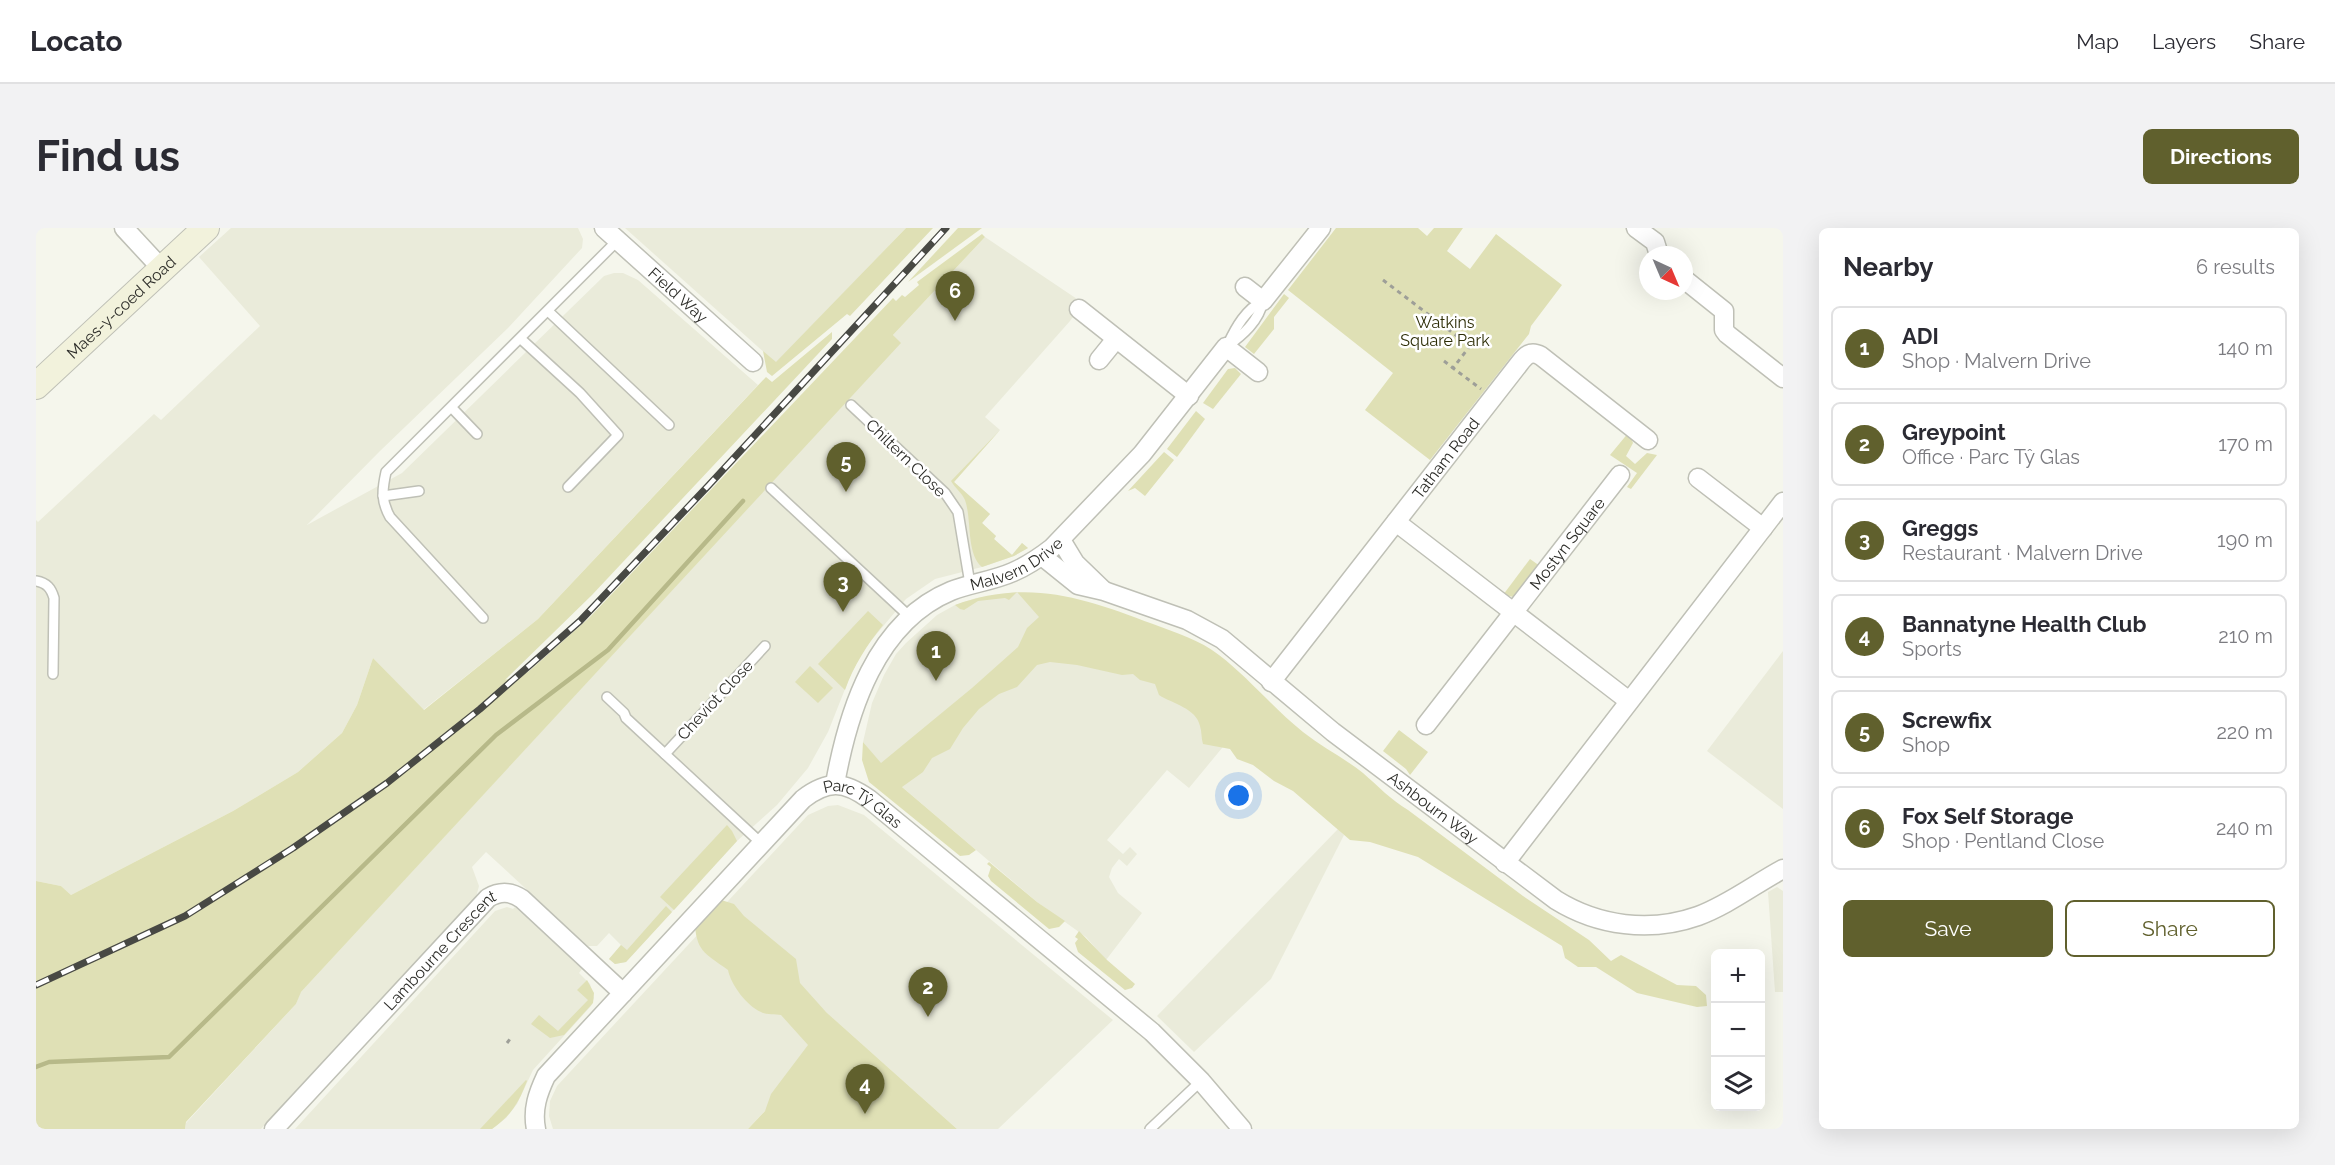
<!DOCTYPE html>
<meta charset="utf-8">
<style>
body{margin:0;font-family:Raleway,sans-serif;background:#f2f2f3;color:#2b2b33}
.controls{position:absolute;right:18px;bottom:18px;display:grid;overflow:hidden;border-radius:9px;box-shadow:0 6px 24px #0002}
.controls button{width:54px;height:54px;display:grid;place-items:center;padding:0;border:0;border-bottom:2px solid #e1e1e2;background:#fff;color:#2b2b33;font:30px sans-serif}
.compass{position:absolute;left:1603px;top:18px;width:54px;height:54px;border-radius:50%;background:#fff;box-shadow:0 6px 24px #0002;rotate:136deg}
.you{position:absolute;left:1203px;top:568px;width:21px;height:21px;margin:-15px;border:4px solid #fff;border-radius:50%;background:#1a73e8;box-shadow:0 0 0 9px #1a73e833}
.badge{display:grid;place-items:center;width:39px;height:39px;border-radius:50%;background:#60602d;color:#fff;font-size:20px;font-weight:700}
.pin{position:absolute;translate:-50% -50px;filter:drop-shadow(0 2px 3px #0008)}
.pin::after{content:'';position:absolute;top:32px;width:21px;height:18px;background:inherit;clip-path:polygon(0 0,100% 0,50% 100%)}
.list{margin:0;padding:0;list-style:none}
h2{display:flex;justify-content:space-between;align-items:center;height:78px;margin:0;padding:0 24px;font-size:26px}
h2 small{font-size:20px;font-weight:400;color:#7c7c81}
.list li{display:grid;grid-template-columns:39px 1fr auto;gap:18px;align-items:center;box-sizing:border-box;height:84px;margin:0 12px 12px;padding:0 12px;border:2px solid #e1e1e2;border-radius:9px}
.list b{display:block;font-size:22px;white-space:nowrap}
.list p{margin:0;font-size:20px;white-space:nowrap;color:#7c7c81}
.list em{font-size:20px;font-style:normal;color:#7c7c81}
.actions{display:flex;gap:12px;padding:18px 24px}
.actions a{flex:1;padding:14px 0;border:2px solid #60602d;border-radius:9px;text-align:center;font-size:21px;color:#60602d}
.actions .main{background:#60602d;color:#fff}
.icon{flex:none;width:33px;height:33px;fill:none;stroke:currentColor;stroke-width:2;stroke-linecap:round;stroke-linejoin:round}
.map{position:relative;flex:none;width:1747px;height:901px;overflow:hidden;border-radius:9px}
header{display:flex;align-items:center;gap:36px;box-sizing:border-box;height:84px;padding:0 30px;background:#fff;border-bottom:2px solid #e1e1e2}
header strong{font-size:28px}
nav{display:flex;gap:33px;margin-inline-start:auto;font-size:21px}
.intro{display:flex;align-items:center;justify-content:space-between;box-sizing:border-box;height:144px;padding:0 36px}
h1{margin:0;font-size:42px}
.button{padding:15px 27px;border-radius:9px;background:#60602d;color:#fff;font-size:21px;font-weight:700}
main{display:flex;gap:36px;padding:0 36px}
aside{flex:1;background:#fff;border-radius:9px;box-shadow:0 6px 24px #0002}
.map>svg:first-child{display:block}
</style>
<header>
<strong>Locato</strong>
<nav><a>Map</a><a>Layers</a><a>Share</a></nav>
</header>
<div class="intro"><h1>Find us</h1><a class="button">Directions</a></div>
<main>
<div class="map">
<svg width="1747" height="901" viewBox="0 0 1747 901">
<rect width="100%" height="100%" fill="#f5f6ec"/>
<g fill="#eaebda">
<polygon points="195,0 542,0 547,11 546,20 472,100 344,223 271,297 366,245 568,48 578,45 587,45 602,52 722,157 502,391 387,482 337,430 321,477 306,505 262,544 197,583 35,667 25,658 0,653 0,292 2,294 118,186 125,192 224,98 163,29"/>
<polygon points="589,0 870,0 740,135"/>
<polygon points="949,9 1047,75 1034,93 949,189 964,202 918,254 954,286 946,295 960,308 958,311 976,327 986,315 992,320 978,328 946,339 899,351 870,371 828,421 815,446 792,504 772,540 741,577 701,613 590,734 579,736 573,731 585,717 573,705 561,718 552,718 450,624 436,639 443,658 440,669 225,901 149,901 150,895 260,776 264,765 864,115 857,107"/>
<polygon points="981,364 1114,445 1191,514 1153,560 1131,542 1071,612 1087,626 1094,619 1101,626 1091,638 1083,631 1076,640 1073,649 1082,665 1106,685 1070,732 1050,709 1001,674 845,541 847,539 827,514 836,475 848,447 860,426 870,415 901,387 919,377 940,370"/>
<polygon points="1747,423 1747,581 1671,523"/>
<polygon points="802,577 828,587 1077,792 962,901 921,901 680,686 772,587 792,578"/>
<polygon points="1302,601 1308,607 1235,751 1158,824 1121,788"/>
<polygon points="1741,659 1747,663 1747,764 1739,764 1732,664"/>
<polygon points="471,679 477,681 479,679 546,741 543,745 554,756 558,770 555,778 497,842 481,876 470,890 456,901 259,901 459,683"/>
<polygon points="665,703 790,817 712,901 517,901 513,888 514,873 521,858"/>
</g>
<g fill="#dfe0b5">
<polygon points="870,0 897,0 814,88 811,86 736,148 731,144 727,123 740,134"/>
<polygon points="922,0 946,0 872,54"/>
<polygon points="1300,0 1382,0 1391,8 1398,0 1427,0 1411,23 1434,41 1460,6 1526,57 1495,98 1493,106 1394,232 1329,182 1357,145 1252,62"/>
<polygon points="946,6 949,9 857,107 865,115 265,764 260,776 150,894 149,901 0,901 0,653 25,658 35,667 197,583 262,544 306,505 321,477 337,430 388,482 502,391 730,149 736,154 796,104 796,111 556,367 469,452 492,444 553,390 857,70 860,73 866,67 869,69 883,57 881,54"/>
<polygon points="1248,66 1253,70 1238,89 1238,101 1218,126 1209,119"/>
<polygon points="1199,140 1205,146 1177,181 1167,175 1192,141"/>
<polygon points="1160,183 1169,191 1141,229 1131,221"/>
<path d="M964 202 918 254 954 286 946 295 960 308 958 311 976 327 986 315 992 320 978 328 946 339C930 326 936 292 929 272 926 265 919 260 915 253Z"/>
<polygon points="1593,204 1597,215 1590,228 1599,236 1611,225 1621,227 1595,261 1591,259 1601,245 1574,227"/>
<polygon points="1128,224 1138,232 1109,268 1099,260 1092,263"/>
<polygon points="1494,331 1504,338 1478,369 1467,367"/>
<path d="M981 364 973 372 969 370 942 373 928 382 924 381 919 377C993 350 1048 370 1117 396 1140 405 1164 412 1183 427 1213 450 1237 480 1267 504 1286 519 1308 530 1327 545 1342 558 1355 572 1372 582L1487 668 1553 712 1575 733 1585 727 1641 757 1660 758 1670 767 1671 778 1661 779 1601 765 1560 739H1542L1529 730 1526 718 1382 629 1334 614 1314 612 1257 563 1238 553 1217 537 1201 531 1194 521 1167 516C1165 510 1166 504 1164 498 1160 480 1137 476 1123 467L1119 456 1104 452 1097 446 1086 447 1041 437 1014 434 1001 437 981 459 963 466 943 481 927 500 914 521 896 530 887 544 866 559 940 622 933 627 924 628 833 554 826 532 827 514 845 535 936 460 982 419 991 400 1003 389Z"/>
<path d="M832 383 847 397C831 417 818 437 809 462L782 436Z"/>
<polygon points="774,438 797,460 782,475 759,454"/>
<polygon points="1363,502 1392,524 1374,547 1370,541 1347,523"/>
<polygon points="691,597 696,603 701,613 638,682 624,669"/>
<polygon points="953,634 1001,674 1029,693 1023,699 1013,701 955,653 952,648 955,639 951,636"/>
<path d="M682 671 698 676 708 688 760 731 764 755 790 784 921 901H712L729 883 735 866 772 817 745 787C739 786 730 787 725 784 711 778 695 757 692 742 672 727 661 725 659 698Z"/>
<polygon points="630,678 636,684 590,734 579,736 573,731 585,717 591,722"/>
<polygon points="1043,703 1071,732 1099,756 1096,760 1089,762 1042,724 1039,715 1042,711 1039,709"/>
<polygon points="551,752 558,765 557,775 528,807 514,810 495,796 503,787 522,803 552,772 541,762"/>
<path d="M490 852 491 853C483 874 475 888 456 901H444Z"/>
</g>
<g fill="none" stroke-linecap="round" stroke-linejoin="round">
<polyline stroke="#b7b989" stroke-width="4.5" points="0,839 13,834 133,829 460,507 572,422 707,273"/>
<defs>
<g id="lane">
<polyline points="512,83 633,197"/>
<polyline points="485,111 544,165 582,207 532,259"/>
<path d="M1192 116C1200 99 1210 81 1227 73"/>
<path d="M1190 119C1207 107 1223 93 1227 73"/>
<polyline points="815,177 909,265 922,284 934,356"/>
<polyline points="416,180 441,206"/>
<polyline points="735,260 874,389"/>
<polyline points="347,268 383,263"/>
<path d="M0 353C11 355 15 360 18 370L17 446"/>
<path d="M447 390 354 289C345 273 346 262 350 244L582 12"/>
<polyline points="571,469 588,485 590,490 725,615"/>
<polyline points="629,526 729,418"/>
<polyline points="1114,901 1165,853"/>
</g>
<g id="street">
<polyline points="88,0 126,41"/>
<path id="s1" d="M568 0 717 134"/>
<polyline points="1600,0 1619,14 1623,27"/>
<polyline points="1648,51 1688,83 1688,102 1691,106 1747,150"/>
<polyline points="1209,59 1227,73 1285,0"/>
<polyline points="1043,81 1153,168"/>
<polyline points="1063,132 1080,111"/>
<polyline points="1662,250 1727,300"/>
<polyline points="1360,294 1593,473"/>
<polyline points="1025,312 1039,335 1067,362"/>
<path id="s2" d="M1006 328 1042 357 1068 363 1151 392 1186 411 1297 504 1520 672C1562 698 1614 705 1662 688 1692 677 1719 656 1747 641"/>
<path id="s3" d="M1235 454 1483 136C1489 128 1494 122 1505 128L1612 212"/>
<path id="s4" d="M1390 497 1584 247"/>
<path id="s5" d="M799 556C812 483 840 394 915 363 935 355 957 353 977 344 991 338 1003 330 1016 320L1106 226 1190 119 1222 144"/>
<polyline points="1469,635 1747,274"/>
<path id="s6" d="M238 901 452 670C464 663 474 663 486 671L587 765"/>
<path id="s7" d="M500 901C496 881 502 865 510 848L767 571C792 552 808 553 833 571L1116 804 1165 853 1206 901"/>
</g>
<g id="secondary">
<path id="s8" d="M0 158 170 0"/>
</g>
</defs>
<use href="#lane" stroke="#bfc0b6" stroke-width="12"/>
<use href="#street" stroke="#bfc0b6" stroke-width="21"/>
<use href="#secondary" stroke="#bfc0b6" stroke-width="28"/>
<g stroke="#9e9f98" stroke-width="3" stroke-dasharray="4.5 4.5" stroke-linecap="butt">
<polyline points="1347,52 1434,118 1417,140 1445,161"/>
<polyline points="1408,133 1417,140"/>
<polyline points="471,815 474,811"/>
</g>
<use href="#lane" stroke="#fff" stroke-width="9"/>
<use href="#street" stroke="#fff" stroke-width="18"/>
<use href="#secondary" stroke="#f2f2dc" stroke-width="26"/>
<defs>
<polyline id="rail" points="0,757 149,688 257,620 351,555 444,481 544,393 673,257 910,0"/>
</defs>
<use href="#rail" stroke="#484944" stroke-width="7"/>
<use href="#rail" stroke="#fff" stroke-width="4.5" stroke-dasharray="14" stroke-linecap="butt"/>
</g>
<g text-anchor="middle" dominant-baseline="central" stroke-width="5" stroke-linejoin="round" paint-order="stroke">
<g font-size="16" fill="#2d2d29" stroke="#fff">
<text stroke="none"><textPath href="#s1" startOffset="100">Field Way</textPath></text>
<text stroke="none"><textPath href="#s8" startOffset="116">Maes-y-coed Road</textPath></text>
<text transform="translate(870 230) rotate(44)">Chiltern Close</text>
<text stroke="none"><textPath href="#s3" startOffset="284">Tatham Road</textPath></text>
<text stroke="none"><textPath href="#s4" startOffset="230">Mostyn Square</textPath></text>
<text stroke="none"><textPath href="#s5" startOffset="306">Malvern Drive</textPath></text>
<text transform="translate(679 472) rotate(-47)">Cheviot Close</text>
<text stroke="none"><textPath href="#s2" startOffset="471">Ashbourn Way</textPath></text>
<text stroke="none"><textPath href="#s7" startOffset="501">Parc Tŷ Glas</textPath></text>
<text stroke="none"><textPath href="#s6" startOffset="244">Lambourne Crescent</textPath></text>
</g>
<g font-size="16" fill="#2c2c05" stroke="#fff">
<text x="1409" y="94">Watkins<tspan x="1409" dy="18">Square Park</tspan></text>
</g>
</g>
</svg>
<div class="controls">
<button>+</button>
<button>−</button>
<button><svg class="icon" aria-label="layers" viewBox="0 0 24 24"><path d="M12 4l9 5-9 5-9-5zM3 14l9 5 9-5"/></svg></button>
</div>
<svg class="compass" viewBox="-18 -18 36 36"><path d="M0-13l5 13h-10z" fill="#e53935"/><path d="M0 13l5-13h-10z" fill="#7c7c81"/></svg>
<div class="you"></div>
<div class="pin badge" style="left:900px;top:453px">1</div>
<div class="pin badge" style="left:892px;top:789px">2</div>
<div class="pin badge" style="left:807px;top:384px">3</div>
<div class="pin badge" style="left:829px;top:886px">4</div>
<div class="pin badge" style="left:810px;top:264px">5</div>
<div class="pin badge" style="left:919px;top:93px">6</div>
</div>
<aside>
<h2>Nearby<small>6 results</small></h2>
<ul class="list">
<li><span class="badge">1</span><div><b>ADI</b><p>Shop · Malvern Drive</p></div><em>140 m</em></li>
<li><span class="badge">2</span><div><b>Greypoint</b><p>Office · Parc Tŷ Glas</p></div><em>170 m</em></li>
<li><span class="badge">3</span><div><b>Greggs</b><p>Restaurant · Malvern Drive</p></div><em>190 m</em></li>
<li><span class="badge">4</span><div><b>Bannatyne Health Club</b><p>Sports</p></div><em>210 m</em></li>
<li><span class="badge">5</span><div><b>Screwfix</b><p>Shop</p></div><em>220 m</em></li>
<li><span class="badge">6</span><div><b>Fox Self Storage</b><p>Shop · Pentland Close</p></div><em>240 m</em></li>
</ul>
<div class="actions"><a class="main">Save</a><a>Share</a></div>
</aside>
</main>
